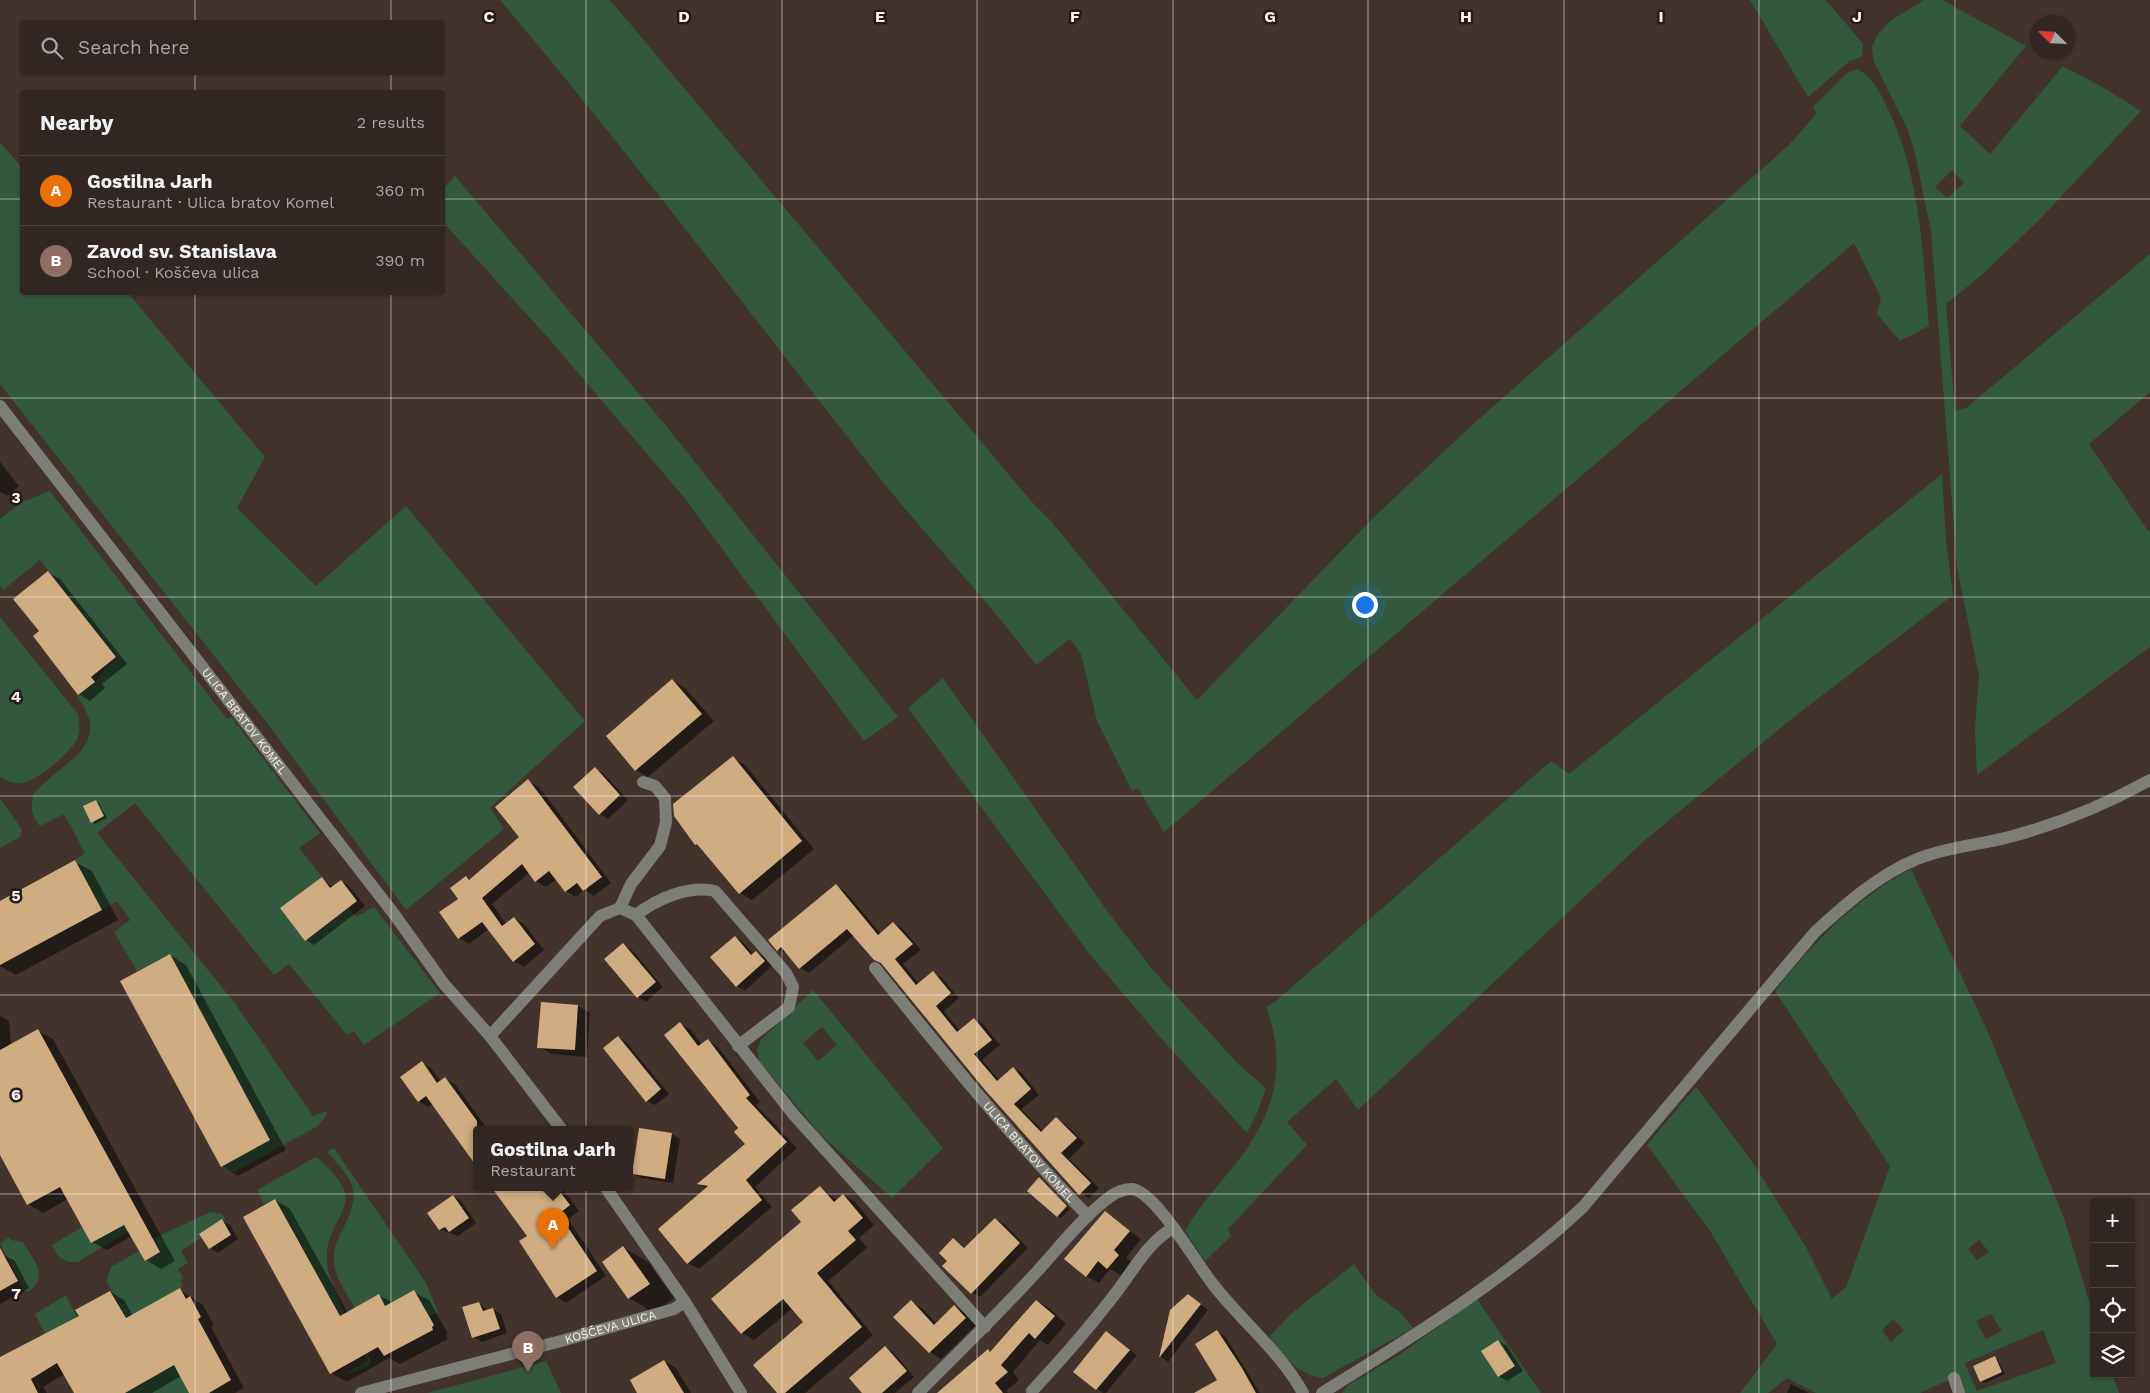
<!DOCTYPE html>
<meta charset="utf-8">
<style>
body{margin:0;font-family:"Work Sans",sans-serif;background:#3d322f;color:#f1f3f6}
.controls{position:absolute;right:15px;bottom:15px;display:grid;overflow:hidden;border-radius:5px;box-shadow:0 1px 4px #0004}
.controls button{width:45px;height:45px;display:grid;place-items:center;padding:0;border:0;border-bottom:1px solid #4d4340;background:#322622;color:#f1f3f6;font:25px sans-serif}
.compass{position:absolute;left:2030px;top:15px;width:45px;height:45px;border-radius:50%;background:#322622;box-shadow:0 1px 4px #0004;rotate:294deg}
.you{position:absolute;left:1364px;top:604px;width:18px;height:18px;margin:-12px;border:4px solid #fff;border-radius:50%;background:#1a73e8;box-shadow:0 0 0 8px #1a73e833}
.badge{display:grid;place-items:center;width:32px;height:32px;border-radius:50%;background:#8c9099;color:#fff;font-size:16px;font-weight:700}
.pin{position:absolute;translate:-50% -41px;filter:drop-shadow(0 1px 2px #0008)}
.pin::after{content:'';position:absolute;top:26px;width:18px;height:15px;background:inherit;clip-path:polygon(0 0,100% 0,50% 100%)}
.popup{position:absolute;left:473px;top:1126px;width:160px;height:65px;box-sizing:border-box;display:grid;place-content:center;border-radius:5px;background:#322622;filter:drop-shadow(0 1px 4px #0005);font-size:16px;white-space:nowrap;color:#a8a5a5}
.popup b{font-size:19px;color:#f1f3f6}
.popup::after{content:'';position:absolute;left:50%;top:100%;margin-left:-10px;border:10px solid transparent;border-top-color:#322622}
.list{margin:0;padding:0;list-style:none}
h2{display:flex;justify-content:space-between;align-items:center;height:65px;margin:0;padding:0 20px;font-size:21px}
h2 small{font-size:16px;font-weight:400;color:#a8a5a5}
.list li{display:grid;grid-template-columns:32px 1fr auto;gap:15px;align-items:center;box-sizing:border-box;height:70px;padding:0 20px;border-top:1px solid #4d4340}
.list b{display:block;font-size:19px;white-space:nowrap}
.list p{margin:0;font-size:16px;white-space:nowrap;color:#a8a5a5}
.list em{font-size:16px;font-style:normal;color:#a8a5a5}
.icon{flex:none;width:28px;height:28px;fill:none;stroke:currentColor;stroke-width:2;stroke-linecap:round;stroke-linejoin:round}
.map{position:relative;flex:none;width:2150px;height:1393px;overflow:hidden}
.search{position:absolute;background:#322622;box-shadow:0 1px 4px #0004;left:20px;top:20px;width:425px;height:55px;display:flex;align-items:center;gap:12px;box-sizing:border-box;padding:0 18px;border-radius:5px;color:#a8a5a5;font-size:19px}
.panel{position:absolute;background:#322622;box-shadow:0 1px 4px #0004;left:20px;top:90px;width:425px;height:205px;border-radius:5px}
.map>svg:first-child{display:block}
</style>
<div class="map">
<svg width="2150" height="1393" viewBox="0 0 2150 1393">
<rect width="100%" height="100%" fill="#43332d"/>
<g fill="#32593d" fill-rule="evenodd">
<path d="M500 0H610L1031 501 1050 520 1197 700 1372 519 1471 426 1789 145 1817 113 1813 107 1846 74 1857 69C1872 76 1878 89 1885 103 1921 173 1922 250 1929 326L1900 341 1877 314 1881 298 1854 243 1164 832 1138 788 1132 791 1097 721 1081 654 1070 639 1036 665C988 600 932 543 882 481 755 320 632 156 500 0Z"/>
<polygon points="1750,0 1826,0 1863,44 1862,57 1850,61 1808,97"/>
<path d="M1924 0H1942L2026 46 1960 126 1990 154 2063 66 2104 88 2141 111 2042 217 1983 274 1946 304 1955 411 1966 408 2150 254V392L2089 444 2150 534V647L1977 775 1975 727 1979 676 1957 567 1931 231 1914 149 1907 128 1874 62 1872 47 1878 34 1891 20ZM1952 170 1964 183 1947 198 1935 187Z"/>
<polygon points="0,142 22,168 22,292 128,293 265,457 237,508 316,586 406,506 585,721 490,808 504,829 406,910 267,723 0,384"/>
<polygon points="455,176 663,422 898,717 864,741 683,496 550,340 443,222 443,189"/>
<path d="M1942 474 1946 541 1953 595 1790 720 1644 841 1358 1110 1336 1079 1287 1122 1307 1145 1228 1229 1231 1236 1205 1261 1185 1231C1200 1204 1222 1182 1240 1158 1276 1111 1287 1062 1266 1007L1276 1001 1551 761 1569 774Z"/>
<path d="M50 491 227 719 231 717 320 833 299 848 322 877 281 908 305 941 349 908 356 917 374 907 440 993 364 1045 354 1031 347 1035 289 964 274 975 135 803 97 833 234 1002 313 1116 326 1111 327 1114 318 1126 234 1172 221 1167 270 1140 170 954 137 971 114 932 130 920 117 901 102 910 75 860 85 853 64 814 40 826C31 816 31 808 33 795 59 762 115 747 78 698V695L95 682 116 657 40 560 3 590 0 586V519L22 502Z"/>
<path d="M0 617 78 714C79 722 81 729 78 737 73 751 36 782 22 783 14 784 6 781 0 777Z"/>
<polygon points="943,678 1110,915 1153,970 1238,1064 1266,1088 1258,1111 1247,1133 1159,1036 1088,952 908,708"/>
<polygon points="0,798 22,830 20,837 0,848"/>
<path d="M1911 869 1987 1030 2064 1218 2094 1318V1374H2112L2119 1393H1964L1957 1376 1920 1393H1816L1787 1378 1768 1393H1740L1777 1344 1710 1231 1647 1145 1696 1087 1751 1160 1806 1247 1832 1299 1846 1287 1890 1166 1775 991C1813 942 1857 898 1911 869ZM1979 1240 1989 1252 1977 1260 1968 1249ZM1991 1314 2002 1331 1986 1339 1976 1321ZM1893 1319 1904 1330 1891 1342 1882 1330ZM2043 1330 2056 1363 1977 1391 1965 1363Z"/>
<path d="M813 990 943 1148 892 1198 822 1136 759 1061 757 1050 761 1040ZM822 1027 837 1045 818 1061 803 1043Z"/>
<path d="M334 1148 426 1283 438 1312 429 1317 413 1290 385 1306 379 1294 355 1308C347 1294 335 1278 334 1262 333 1250 337 1240 343 1229 362 1190 355 1183 327 1152Z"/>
<path d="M316 1157C377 1208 324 1211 327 1262 328 1289 359 1336 371 1360L369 1366 343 1376 368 1360 357 1339 354 1341 275 1199 264 1204 257 1190Z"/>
<polygon points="210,1212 222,1214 225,1219 199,1234 201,1238 181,1251 188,1263 178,1269 183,1278 180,1280 183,1286 180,1288 173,1364 189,1393 125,1393 157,1375 106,1281 111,1267 139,1251 145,1261 160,1253 153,1239"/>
<path d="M140 1216 135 1227 78 1262C63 1263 58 1258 52 1245L82 1227 91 1242Z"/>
<path d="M10 1237 11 1240 23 1242C34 1261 50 1276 28 1292L23 1289 0 1243Z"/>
<path d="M1354 1264 1375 1294 1400 1312 1413 1328 1323 1378C1297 1375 1285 1356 1269 1337L1292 1313Z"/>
<polygon points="66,1295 78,1320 45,1334 35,1314"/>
<polygon points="1477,1299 1541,1393 1342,1393 1348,1385 1399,1355"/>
<polygon points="546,1361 561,1393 427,1393"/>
</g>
<g fill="#0007">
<polygon points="0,462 19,486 7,496 0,492"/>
<polygon points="49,573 60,579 127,664 102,684 105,688 90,701 79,694 41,631"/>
<polygon points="673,681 685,688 714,721 648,777 636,770"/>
<polygon points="733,758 745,765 814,849 752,900 740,893"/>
<polygon points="595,769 603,773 628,800 608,819 600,814"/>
<polygon points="528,781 539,787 611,883 594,896 584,890 576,897 566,891 557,879 546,887 536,881 530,872 492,904 506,924 514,918 524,924 544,950 524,967 514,961 489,929 469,944 459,938 460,899 467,878 471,880 520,837"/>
<polygon points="96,801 99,803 107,818 95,824 92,822"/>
<polygon points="75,862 92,871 118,920 16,975 0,966 0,902"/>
<polygon points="322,879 333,887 341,881 349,886 365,906 314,945 306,940"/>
<polygon points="836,886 845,891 881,934 893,923 902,928 921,950 903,964 919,984 933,973 942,978 959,998 944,1011 960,1031 974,1019 983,1024 1000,1045 982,1060 999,1080 1013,1068 1022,1073 1039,1095 1021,1109 1043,1131 1056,1119 1065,1124 1085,1143 1069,1159 1099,1188 1089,1198 1080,1193 884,965 854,935 809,973 800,968 788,954 778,950"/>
<polygon points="735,937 743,942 753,954 756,952 764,957 772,966 745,991 737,986"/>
<polygon points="623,945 631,949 663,987 646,1002 638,997"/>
<polygon points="170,955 186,965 286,1150 238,1176 222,1166"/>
<polygon points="542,1004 578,1006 590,1013 587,1057 551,1054 539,1047"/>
<polygon points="0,1016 9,1021 11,1045 38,1031 53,1039 175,1261 161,1269 146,1260 132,1236 107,1250 92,1242 68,1199 43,1213 28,1204 0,1152"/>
<polygon points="681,1024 691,1030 702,1045 708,1041 718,1047 760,1102 756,1105 797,1148 755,1187 772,1207 699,1269 688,1263 707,1188 699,1184 746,1144"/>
<polygon points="618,1037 626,1042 669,1094 655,1105 647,1101"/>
<polygon points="422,1063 431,1068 441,1082 445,1079 455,1084 488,1130 477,1130 433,1104 428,1107 419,1101"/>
<polygon points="672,1134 680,1139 673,1183 641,1178 633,1173"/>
<polygon points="1040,1178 1070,1209 1061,1218 1057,1216"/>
<polygon points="820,1187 837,1200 843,1195 855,1202 874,1225 859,1238 867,1248 828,1281 873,1335 805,1393 779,1393 805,1322 793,1308 754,1340 742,1333"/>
<polygon points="493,1188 562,1188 579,1211 568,1219 606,1276 566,1303 557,1297 528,1236"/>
<polygon points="453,1196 461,1201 476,1223 458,1236 440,1229"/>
<polygon points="275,1200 290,1209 348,1313 379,1295 393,1303 413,1292 429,1300 448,1334 446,1336 448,1339 400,1364 389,1358 347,1382 331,1373"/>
<polygon points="1105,1213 1141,1239 1126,1258 1131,1262 1121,1275 1110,1269 1099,1283 1086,1276"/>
<polygon points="996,1219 1004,1224 1028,1248 980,1297 972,1293 949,1261 953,1239 966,1248"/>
<polygon points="222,1221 230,1225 238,1239 218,1253 210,1248"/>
<polygon points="623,1247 648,1262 674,1298 654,1313 629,1298 603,1262"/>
<polygon points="2,1254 15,1261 29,1288 0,1304 0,1255"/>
<polygon points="180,1290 203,1305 214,1325 211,1327 244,1388 235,1393 190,1393 181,1376 152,1393 75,1393 65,1374 43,1387 47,1393 0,1393 0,1359 80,1317 110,1292 124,1300 133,1316"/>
<polygon points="1188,1295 1208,1310 1168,1362 1161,1357 1171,1310"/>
<polygon points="1037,1301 1049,1308 1066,1324 1048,1345 1040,1340 1013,1372 1019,1380 1006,1391 1008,1393 939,1393 988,1350 991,1352"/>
<polygon points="911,1302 922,1308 937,1324 954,1307 965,1313 976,1325 941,1359 930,1352"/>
<polygon points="479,1303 488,1311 493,1309 501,1314 507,1333 482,1342 474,1337"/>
<polygon points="1107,1332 1137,1355 1106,1393 1103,1393 1075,1372"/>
<polygon points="1217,1332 1225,1336 1260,1393 1197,1393 1219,1381"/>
<polygon points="1498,1341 1507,1346 1523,1371 1507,1381 1499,1376"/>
<polygon points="885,1348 893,1352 914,1377 895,1393 863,1393"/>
<polygon points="1995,1358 1998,1360 2005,1374 1985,1383 1981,1381"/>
<polygon points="664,1361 676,1368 691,1393 639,1393"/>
<polygon points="1791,1384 1809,1393 1787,1393"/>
</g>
<g fill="#d0ad81">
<polygon points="48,571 116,657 91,677 95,682 78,695 33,636 39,631 13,599"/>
<polygon points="672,679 702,714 635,771 606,736"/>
<polygon points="733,756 802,841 739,894 697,844 695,845 674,816 673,804"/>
<polygon points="595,767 620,795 599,815 573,787"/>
<polygon points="528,779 602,877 583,891 577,883 565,892 549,871 535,882 522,864 482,898 502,926 514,917 535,944 513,962 482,922 458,939 439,912 458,899 450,888 466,876 469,880 519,837 495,807"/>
<polygon points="96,800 104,816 91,823 83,806"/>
<polygon points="75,860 102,910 0,965 0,901"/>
<polygon points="322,877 330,888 341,880 357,901 305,941 280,908"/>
<polygon points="836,884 878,935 893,922 913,944 895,959 916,985 933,971 951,993 936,1006 957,1032 974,1018 992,1040 974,1054 997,1081 1013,1067 1031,1089 1014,1104 1041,1132 1056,1117 1077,1138 1061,1153 1091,1183 1079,1195 985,1090 881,963 874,960 847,929 799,969 781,947 777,951 768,940"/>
<polygon points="735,936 751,955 756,951 765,961 736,987 710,957"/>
<polygon points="623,943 656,982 637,998 604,959"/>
<polygon points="170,954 270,1140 221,1167 120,981"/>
<polygon points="541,1002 578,1005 575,1050 537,1048"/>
<polygon points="680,1022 698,1046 708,1039 750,1095 746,1098 787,1142 746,1180 762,1200 687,1264 658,1229 708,1186 697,1184 745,1144 734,1132 738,1128 664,1035"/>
<polygon points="38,1029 160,1252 145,1261 124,1225 91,1243 60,1187 27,1205 0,1155 0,1050"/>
<polygon points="618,1036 661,1089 646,1102 603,1048"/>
<polygon points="422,1061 437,1083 445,1077 477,1121 477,1167 426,1096 418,1102 400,1077"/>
<polygon points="639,1128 672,1133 665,1179 632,1174"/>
<polygon points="1039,1177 1067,1206 1057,1217 1027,1191"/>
<polygon points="820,1186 834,1202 843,1194 863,1218 848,1231 856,1240 817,1273 862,1327 785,1393 777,1393 753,1365 803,1322 783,1299 741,1334 711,1299 801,1222 791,1210"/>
<polygon points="492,1188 557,1188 570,1205 559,1214 597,1271 556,1298 519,1241 527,1236"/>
<polygon points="453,1195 469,1218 449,1232 445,1227 439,1230 427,1213"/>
<polygon points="275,1199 340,1316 379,1294 385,1306 414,1290 434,1325 432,1327 433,1330 384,1356 378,1347 330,1374 243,1217"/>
<polygon points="1105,1211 1130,1231 1114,1250 1119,1255 1107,1269 1098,1261 1086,1277 1064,1259"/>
<polygon points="995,1218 1020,1243 971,1294 942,1266 947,1261 939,1253 953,1238 964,1248"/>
<polygon points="222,1219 231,1235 209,1249 199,1234"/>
<polygon points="623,1246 650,1284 628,1299 602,1262"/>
<polygon points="0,1248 18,1281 0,1291"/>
<polygon points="180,1288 186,1299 190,1296 201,1317 198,1319 231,1380 209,1393 189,1393 174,1365 125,1393 74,1393 57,1363 31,1379 38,1393 0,1393 0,1357 79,1316 75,1310 110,1291 126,1318"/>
<polygon points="1188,1294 1201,1304 1159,1358 1170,1310"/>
<polygon points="911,1300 934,1325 954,1305 966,1318 929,1353 893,1317"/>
<polygon points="1036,1300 1055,1316 1035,1339 1029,1333 1001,1365 1008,1372 995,1383 1003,1393 937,1393 988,1349 990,1352"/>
<polygon points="479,1302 483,1311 493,1308 500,1329 472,1338 462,1307"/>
<polygon points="1217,1330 1242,1368 1256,1393 1194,1393 1217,1380 1195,1344"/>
<polygon points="1106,1331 1130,1350 1096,1390 1073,1372"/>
<polygon points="1498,1340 1515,1366 1498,1377 1481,1351"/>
<polygon points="885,1346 907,1371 882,1393 862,1393 849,1378"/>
<polygon points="1995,1356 2002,1372 1980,1382 1973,1366"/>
<polygon points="664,1360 684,1393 637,1393 630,1380"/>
</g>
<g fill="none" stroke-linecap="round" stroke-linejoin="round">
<g stroke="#7c7e77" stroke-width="12">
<path id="s1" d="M0 406 394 914 444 984 490 1036 562 1130"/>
<polyline points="620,908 631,884 660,846 666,822 665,798 655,786 643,782"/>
<path d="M636 915C657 899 688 885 715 891L786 973 793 987 789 1007 738 1046"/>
<path id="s2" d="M875 968C944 1054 1011 1138 1088 1216"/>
<polyline points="490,1036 600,916 620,908 636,915 794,1115 985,1327"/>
<polyline points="606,1188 685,1302 741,1393"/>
<polyline points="1954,1378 1959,1393"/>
<path d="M1032 1391C1061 1360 1089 1328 1115 1294 1133 1271 1147 1243 1173 1228"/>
<path id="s3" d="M361 1393 561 1341 674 1309 685 1302"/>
<path d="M918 1393C956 1355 995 1317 1032 1277 1057 1250 1081 1218 1111 1196 1116 1192 1125 1189 1132 1189 1156 1192 1196 1263 1212 1283 1241 1321 1280 1351 1303 1393"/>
<path d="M1322 1393C1412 1337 1505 1280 1583 1207L1815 932C1846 904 1878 875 1917 859 1947 847 1979 845 2009 837 2059 824 2105 805 2150 780"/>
</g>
</g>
<path fill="none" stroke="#fbf1ed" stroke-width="1" stroke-opacity="0.55" d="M195 0V22M391 0V22M586 0V1393M782 0V1393M977 0V1393M1173 0V1393M1368 0V1393M1564 0V1393M1759 0V1393M1955 0V1393M195 72V92M391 72V92M0 199H22M442 199H2150M195 292V1393M391 292V1393M0 398H2150M0 597H2150M0 796H2150M0 995H2150M0 1194H2150"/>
<g text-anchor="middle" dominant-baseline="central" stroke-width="5" stroke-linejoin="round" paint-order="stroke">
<g font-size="12" fill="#fbf1ed" stroke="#241c1a">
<text stroke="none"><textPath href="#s1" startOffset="399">ULICA BRATOV KOMEL</textPath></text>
<text stroke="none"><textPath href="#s2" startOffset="240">ULICA BRATOV KOMEL</textPath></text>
<text stroke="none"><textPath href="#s3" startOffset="258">KOŠČEVA ULICA</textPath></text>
</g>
</g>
<g font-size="16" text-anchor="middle" font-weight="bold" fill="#fbf1ed" stroke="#241c1a" stroke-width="5" stroke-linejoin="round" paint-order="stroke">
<text x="489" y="22">C</text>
<text x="684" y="22">D</text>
<text x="880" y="22">E</text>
<text x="1075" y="22">F</text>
<text x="1270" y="22">G</text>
<text x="1466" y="22">H</text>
<text x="1661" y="22">I</text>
<text x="1857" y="22">J</text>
<text x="16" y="503">3</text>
<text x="16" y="702">4</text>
<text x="16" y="901">5</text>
<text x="16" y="1100">6</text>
<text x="16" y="1299">7</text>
</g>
</svg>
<div class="controls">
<button>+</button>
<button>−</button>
<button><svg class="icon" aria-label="locate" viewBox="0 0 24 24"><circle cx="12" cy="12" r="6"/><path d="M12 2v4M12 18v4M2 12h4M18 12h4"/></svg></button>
<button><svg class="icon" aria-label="layers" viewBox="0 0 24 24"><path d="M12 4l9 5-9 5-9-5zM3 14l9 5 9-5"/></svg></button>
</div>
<svg class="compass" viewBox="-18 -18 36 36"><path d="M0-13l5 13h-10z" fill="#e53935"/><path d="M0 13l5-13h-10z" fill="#a8a5a5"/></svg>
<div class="you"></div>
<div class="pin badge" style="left:553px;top:1249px;background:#e8710a">A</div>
<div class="popup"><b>Gostilna Jarh</b>Restaurant</div>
<div class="pin badge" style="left:528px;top:1372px;background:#8d6e63">B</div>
<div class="search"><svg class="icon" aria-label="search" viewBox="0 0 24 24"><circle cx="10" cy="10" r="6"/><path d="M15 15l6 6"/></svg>Search here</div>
<section class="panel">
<h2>Nearby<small>2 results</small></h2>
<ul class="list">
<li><span class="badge" style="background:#e8710a">A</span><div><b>Gostilna Jarh</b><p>Restaurant · Ulica bratov Komel</p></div><em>360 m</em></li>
<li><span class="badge" style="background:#8d6e63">B</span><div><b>Zavod sv. Stanislava</b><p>School · Koščeva ulica</p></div><em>390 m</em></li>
</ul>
</section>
</div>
